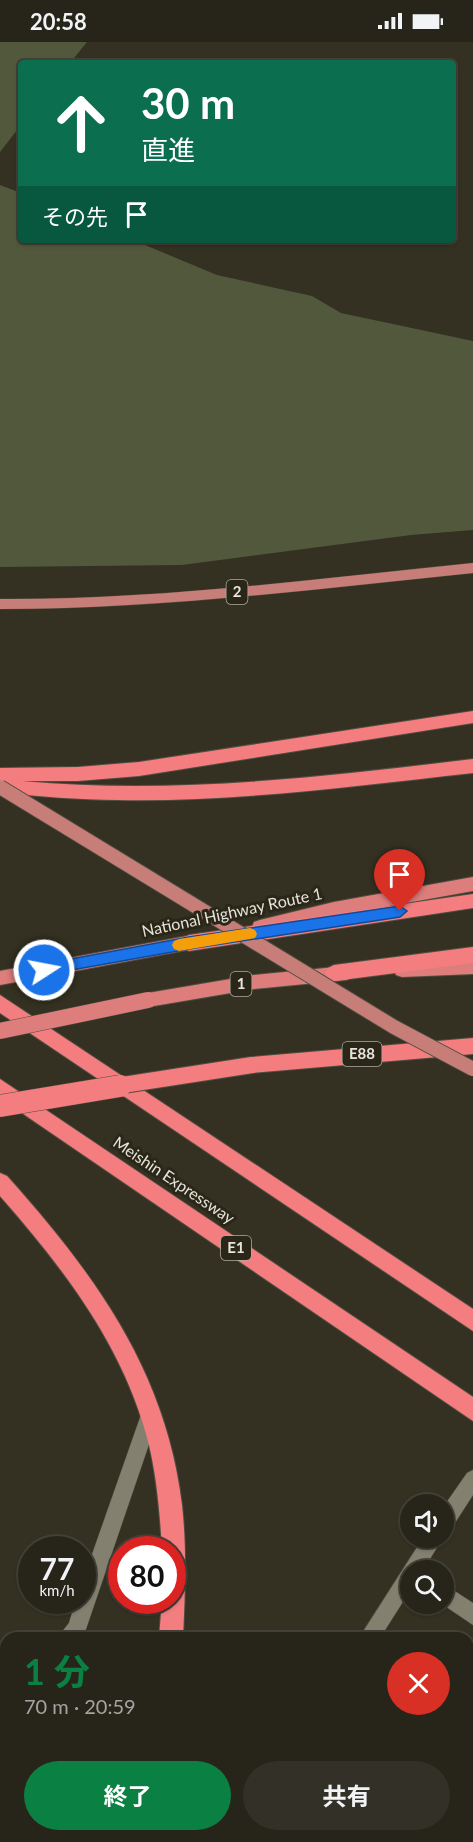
<!DOCTYPE html>
<html lang="ja">
<head>
<meta charset="utf-8">
<style>
  :root { --surface:#27251a; --page:#333127; --text:#f1f3f6; --muted:#a4a5a2; --line:#434239; --accent:#0b8043 }
  body { margin:0; font-family:Lato,"Noto Sans JP",sans-serif; background:var(--page); color:var(--text); height:100vh; display:flex; flex-direction:column; font-size:22px; white-space:nowrap }
  * { box-sizing:border-box; margin:0 }
  p { font-size:20px; color:var(--muted) }
  .icon { flex:none; width:33px; height:33px; fill:none; stroke:currentColor; stroke-width:2; stroke-linecap:round; stroke-linejoin:round }
  .map { position:relative; flex:1; overflow:hidden }
  .details { position:absolute; left:0px; top:1590px; width:474px; height:210px; display:flex; flex-direction:column; background:var(--surface); border-radius:18px 18px 0 0; box-shadow:0 2px 4px #0004,0 0 0 2px var(--line) }
  .details>* { flex:none }
  .hud { position:absolute; left:18px; top:18px; width:438px; height:183px; border-radius:6px; box-shadow:0 2px 4px #0004,0 0 0 2px var(--line); background:#0b6e4f; color:#fff; overflow:hidden }
  .tools { position:absolute; left:400px; top:1452px; display:grid; gap:12px }
  .tools a { display:grid; place-items:center; width:54px; height:54px; border-radius:50%; background:var(--surface); box-shadow:0 2px 4px #0004,0 0 0 2px var(--line); font-size:30px }
  .speed { position:absolute; left:18px; top:1494px; display:flex; gap:12px; font-size:30px; font-weight:700; text-align:center }
  .speed>* { display:grid; place-content:center; width:78px; height:78px; border-radius:50%; background:var(--surface); box-shadow:0 2px 4px #0004,0 0 0 2px var(--line); line-height:1 }
  .speed small { font-size:15px; font-weight:400 }
  .speed .limit { border:9px solid #d22; background:#fff; color:#111 }
  .pin { position:absolute; display:grid; place-items:center; width:51px; height:51px; color:#fff; margin:-62px -26px; border-radius:50% 50% 50% 0; rotate:-45deg; box-shadow:0 0 6px #0007 }
  .pin .icon { rotate:45deg }
  .me { position:absolute; width:66px; margin:-33px; rotate:79deg; stroke-linejoin:round; filter:drop-shadow(0 0 4px #0008) }
  .turn { display:flex; align-items:center; gap:21px; height:126px; padding:0 24px; font-size:27px }
  .turn .icon { width:78px; height:78px; stroke-width:2.5 }
  .turn b { display:block; font-size:42px; line-height:51px }
  .then { display:flex; align-items:center; height:57px; padding:0 24px; background:#0003; gap:12px; font-size:22px }
  .round { display:grid; place-items:center; flex:none; width:63px; height:63px; border-radius:32px; background:var(--page) }
  .overview { display:flex; align-items:center; justify-content:space-between; height:102px; padding:0 24px }
  h1 { font-size:36px; font-weight:700; line-height:45px; color:var(--accent) }
  .button { display:flex; gap:12px; margin-top:auto; padding:12px 24px }
  .button a { flex:1; height:69px; border-radius:36px; background:var(--accent); color:#fff; font-size:24px; font-weight:700; line-height:69px; text-align:center }
  .button a+a { background:var(--page); color:var(--text) }
  .status { display:flex; justify-content:space-between; align-items:center; height:42px; padding:0 30px; background:var(--surface); direction:ltr }
  .status svg { height:16px; fill:currentColor }
  .map>svg:first-child { display:block }
  .green { fill:#52583c }
  .lines { fill:none; stroke-linecap:round; stroke-linejoin:round }
  .service-casing { stroke:#514e41; stroke-width:1 }
  .minor-casing { stroke:#514e41; stroke-width:1 }
  .primary-casing { stroke:#514e41; stroke-width:1 }
  .trunk-casing { stroke:#514e41; stroke-width:2 }
  .motorway-casing { stroke:#514e41; stroke-width:2 }
  .service { fill:#83806f; fill-rule:evenodd }
  .minor { fill:#83806f; fill-rule:evenodd }
  .primary { fill:#c77e79; fill-rule:evenodd }
  .trunk { fill:#de7e7c; fill-rule:evenodd }
  .motorway { fill:#f47d7f; fill-rule:evenodd }
  .primary-bridge-casing { stroke:#514e41; stroke-width:16; stroke-linecap:butt }
  .trunk-bridge-casing { stroke:#514e41; stroke-width:17; stroke-linecap:butt }
  .motorway-bridge-far1-casing { stroke:#514e41; stroke-width:18; stroke-linecap:butt }
  .motorway-bridge-casing { stroke:#514e41; stroke-width:23; stroke-linecap:butt }
  .primary-bridge { stroke:#c77e79; stroke-width:14 }
  .trunk-bridge { stroke:#de7e7c; stroke-width:16 }
  .motorway-bridge-far1 { stroke:#f47d7f; stroke-width:16 }
  .motorway-bridge { stroke:#f47d7f; stroke-width:22 }
  .route { fill:#1a73e8; stroke:#114b97; stroke-width:1.5 }
  .slow { fill:#f59e0b }
  .labels { text-anchor:middle; stroke-width:6; stroke-linejoin:round; paint-order:stroke }
  .shield { fill:#2a2719; stroke:#aeaba1; stroke-width:1.5 }
  .shield-label { font-size:15px; font-weight:bold; fill:#e6e4db }
  .street-label { font-size:16px; fill:#e6e4db; stroke:#2a2719 }
</style>
</head>
<body>
<div class="status"><b>20:58</b><svg viewBox="0 0 49 12"><path d="M0 12V9h3v3zM5 12V6h3v6zM10 12V3h3v9zM15 12V0h3v12zM26 1h20v11H26zM47 4h2v5h-2z"/></svg></div>
<div class="map">
<svg width="473" height="1800" viewBox="0 0 473 1800">
  <rect width="100%" height="100%" fill="#343122"/>
  <!-- green -->
  <g class="green">
    <path d="M 0,0 L 87,0 L 70,21 L 21,21 L 21,83 L 0,110 Z"/>
    <path d="M 0,143 L 21,151 L 21,198 L 133,198 L 217,233 L 312,254 L 341,271 L 473,299 L 473,488 L 411,493 L 182,523 L 0,525 Z"/>
  </g>
  <g class="lines">
    <!-- service casing -->
    <g class="service-casing">
      <g id="service">
        <path d="M 151,1361 L 157,1364 L 160,1370 L 86,1587 L 81,1596 L 57,1596 L 69,1581 L 76,1558 L 82,1558 L 82,1541 L 142,1370 L 145,1364 Z"/>
        <path d="M 6,1654 L 6,1676 L 0,1679 L 0,1657 Z"/>
      </g>
    </g>
    <!-- minor casing -->
    <g class="minor-casing">
      <g id="minor">
        <path d="M 473,1428 L 473,1453 L 451,1487 L 444,1489 L 444,1464 L 467,1431 Z"/>
        <path d="M 423,1496 L 443,1496 L 423,1528 L 411,1528 L 411,1547 L 380,1596 L 359,1596 Z"/>
        <path d="M 444,1542 L 473,1561 L 473,1583 L 442,1562 Z"/>
        <path d="M 225,1794 L 247,1794 L 245,1800 L 223,1800 Z"/>
        <path d="M 361,1794 L 386,1794 L 388,1800 L 363,1800 Z"/>
      </g>
    </g>
    <!-- primary casing -->
    <g class="primary-casing">
      <path id="primary" d="M 473,521 L 473,531 C 315,547 159,567 0,567 L 0,557 C 159,558 315,537 473,521 Z"/>
    </g>
    <!-- trunk casing -->
    <g class="trunk-casing">
      <g id="trunk">
        <path d="M 473,835 L 473,849 L 334,874 L 260,892 L 254,890 L 252,885 L 254,880 L 260,878 L 334,860 Z"/>
        <path d="M 203,891 L 209,893 L 211,898 L 209,903 L 203,905 L 0,943 L 0,929 Z"/>
        <path d="M 473,918 L 473,932 L 402,935 L 396,933 L 394,928 L 396,923 L 402,921 Z"/>
        <path d="M 346,924 L 352,926 L 354,931 L 352,936 L 346,938 L 254,947 L 148,965 L 142,963 L 140,958 L 142,953 L 148,951 L 254,933 Z"/>
      </g>
    </g>
    <!-- motorway casing -->
    <g class="motorway-casing">
      <g id="motorway">
        <path d="M 473,669 L 473,681 L 139,734 L 78,739 L 22,739 C 173,753 323,735 473,717 L 473,731 C 355,744 237,760 118,758 C 79,758 39,754 0,751 L 0,726 L 78,725 L 139,720 Z"/>
        <path d="M 473,852 L 473,866 L 189,909 L 183,906 L 180,901 L 183,896 L 189,893 Z"/>
        <path d="M 473,905 L 473,921 L 334,939 L 328,936 L 325,931 L 328,926 L 334,923 Z"/>
        <path d="M 0,953 L 473,1267 L 473,1289 L 0,971 Z"/>
        <path d="M 473,996 L 473,1012 L 252,1031 L 245,1029 L 243,1023 L 245,1017 L 252,1015 Z"/>
        <path d="M 0,1037 L 473,1355 L 473,1379 L 0,1056 Z"/>
        <path d="M 0,1131 L 7,1134 C 94,1231 166,1329 182,1463 C 187,1508 185,1552 183,1596 L 159,1596 L 162,1558 L 172,1558 L 172,1508 L 162,1508 C 160,1472 157,1437 149,1403 C 125,1306 65,1228 0,1154 Z"/>
        <path d="M 98,1794 L 123,1794 L 121,1800 L 96,1800 Z"/>
      </g>
    </g>
    <!-- service -->
    <use href="#service" class="service"/>
    <!-- minor -->
    <use href="#minor" class="minor"/>
    <!-- primary -->
    <use href="#primary" class="primary"/>
    <!-- trunk -->
    <use href="#trunk" class="trunk"/>
    <!-- motorway -->
    <use href="#motorway" class="motorway"/>
    <!-- primary-bridge casing -->
    <g class="primary-bridge-casing">
      <path id="primary-bridge" d="M 0,745 L 394,985 L 473,1027"/>
    </g>
    <!-- trunk-bridge casing -->
    <g class="trunk-bridge-casing">
      <path id="trunk-bridge" d="M 0,989 L 148,958"/>
    </g>
    <!-- motorway-bridge-far1 casing -->
    <g class="motorway-bridge-far1-casing">
      <path id="motorway-bridge-far1" d="M 110,1045 L 252,1023"/>
    </g>
    <!-- motorway-bridge casing -->
    <g class="motorway-bridge-casing">
      <path id="motorway-bridge" d="M 0,1064 L 120,1044"/>
    </g>
    <!-- primary-bridge -->
    <use href="#primary-bridge" class="primary-bridge"/>
    <!-- trunk-bridge -->
    <use href="#trunk-bridge" class="trunk-bridge"/>
    <!-- motorway-bridge-far1 -->
    <use href="#motorway-bridge-far1" class="motorway-bridge-far1"/>
    <!-- motorway-bridge -->
    <use href="#motorway-bridge" class="motorway-bridge"/>
  </g>
  <!-- route -->
  <path class="route" d="M 400,864 L 407,869 L 400,875 L 189,907 L 44,933 L 39,932 L 37,928 L 39,923 L 44,922 L 189,895 Z"/>
  <!-- slow -->
  <path class="slow" d="M 250,886 L 255,888 L 257,892 L 255,896 L 250,897 L 179,909 L 174,907 L 172,903 L 174,899 L 179,897 Z"/>
  <g class="labels">
    <!-- shield labels -->
    <g class="shield">
      <rect x="226.5" y="538" width="21" height="24" rx="4.5"/>
      <rect x="230.5" y="930" width="21" height="24" rx="4.5"/>
      <rect x="342.5" y="1000" width="39" height="24" rx="4.5"/>
      <rect x="221" y="1194" width="30" height="24" rx="4.5"/>
    </g>
    <g class="shield-label">
      <text x="237" y="555">2</text>
      <text x="241" y="947">1</text>
      <text x="362" y="1017">E88</text>
      <text x="236" y="1211">E1</text>
    </g>
    <!-- street labels -->
    <g class="street-label">
      <text transform="translate(232 870) rotate(-12)" y="6">National Highway Route 1</text>
      <text transform="translate(174 1138) rotate(34)" y="6">Meishin Expressway</text>
    </g>
  </g>
</svg>
<div class="tools">
<a><svg class="icon" aria-label="sound" viewBox="0 0 24 24"><path d="M4 9h4l5-4v14l-5-4H4zM17 9q2 3 0 6"/></svg></a>
<a><svg class="icon" aria-label="search" viewBox="0 0 24 24"><circle cx="10" cy="10" r="6"/><path d="M15 15l6 6"/></svg></a>
</div>
<div class="speed"><div>77<small>km/h</small></div><div class="limit">80</div></div>
<div class="pin" style="left:400px;top:869px;background:#d93025"><svg class="icon" aria-label="arrive" viewBox="0 0 24 24"><path d="M6 21V4h12l-3 4 3 4H6"/></svg></div>
<svg class="me" style="left:44px;top:928px" viewBox="-20 -20 40 40"><circle r="17" fill="#1a73e8" stroke="#fff" stroke-width="3"/><path d="M0-11L8 9 0 5-8 9z" fill="#fff"/></svg>
<div class="hud">
<div class="turn"><svg class="icon" aria-label="ahead" viewBox="0 0 24 24"><path d="M12 20V5M6 11l6-6 6 6"/></svg><div><b>30 m</b>直進</div></div>
<div class="then">その先<svg class="icon" aria-label="arrive" viewBox="0 0 24 24"><path d="M6 21V4h12l-3 4 3 4H6"/></svg></div>
</div>
<section class="details">
<div class="overview"><div><h1>1 分</h1><p>70 m · 20:59</p></div><a class="round" style="background:#d93025;color:#fff"><svg class="icon" aria-label="close" viewBox="0 0 24 24"><path d="M6 6l12 12M18 6L6 18"/></svg></a></div>
<div class="button"><a>終了</a><a>共有</a></div>
</section>
</div>
</body>
</html>
